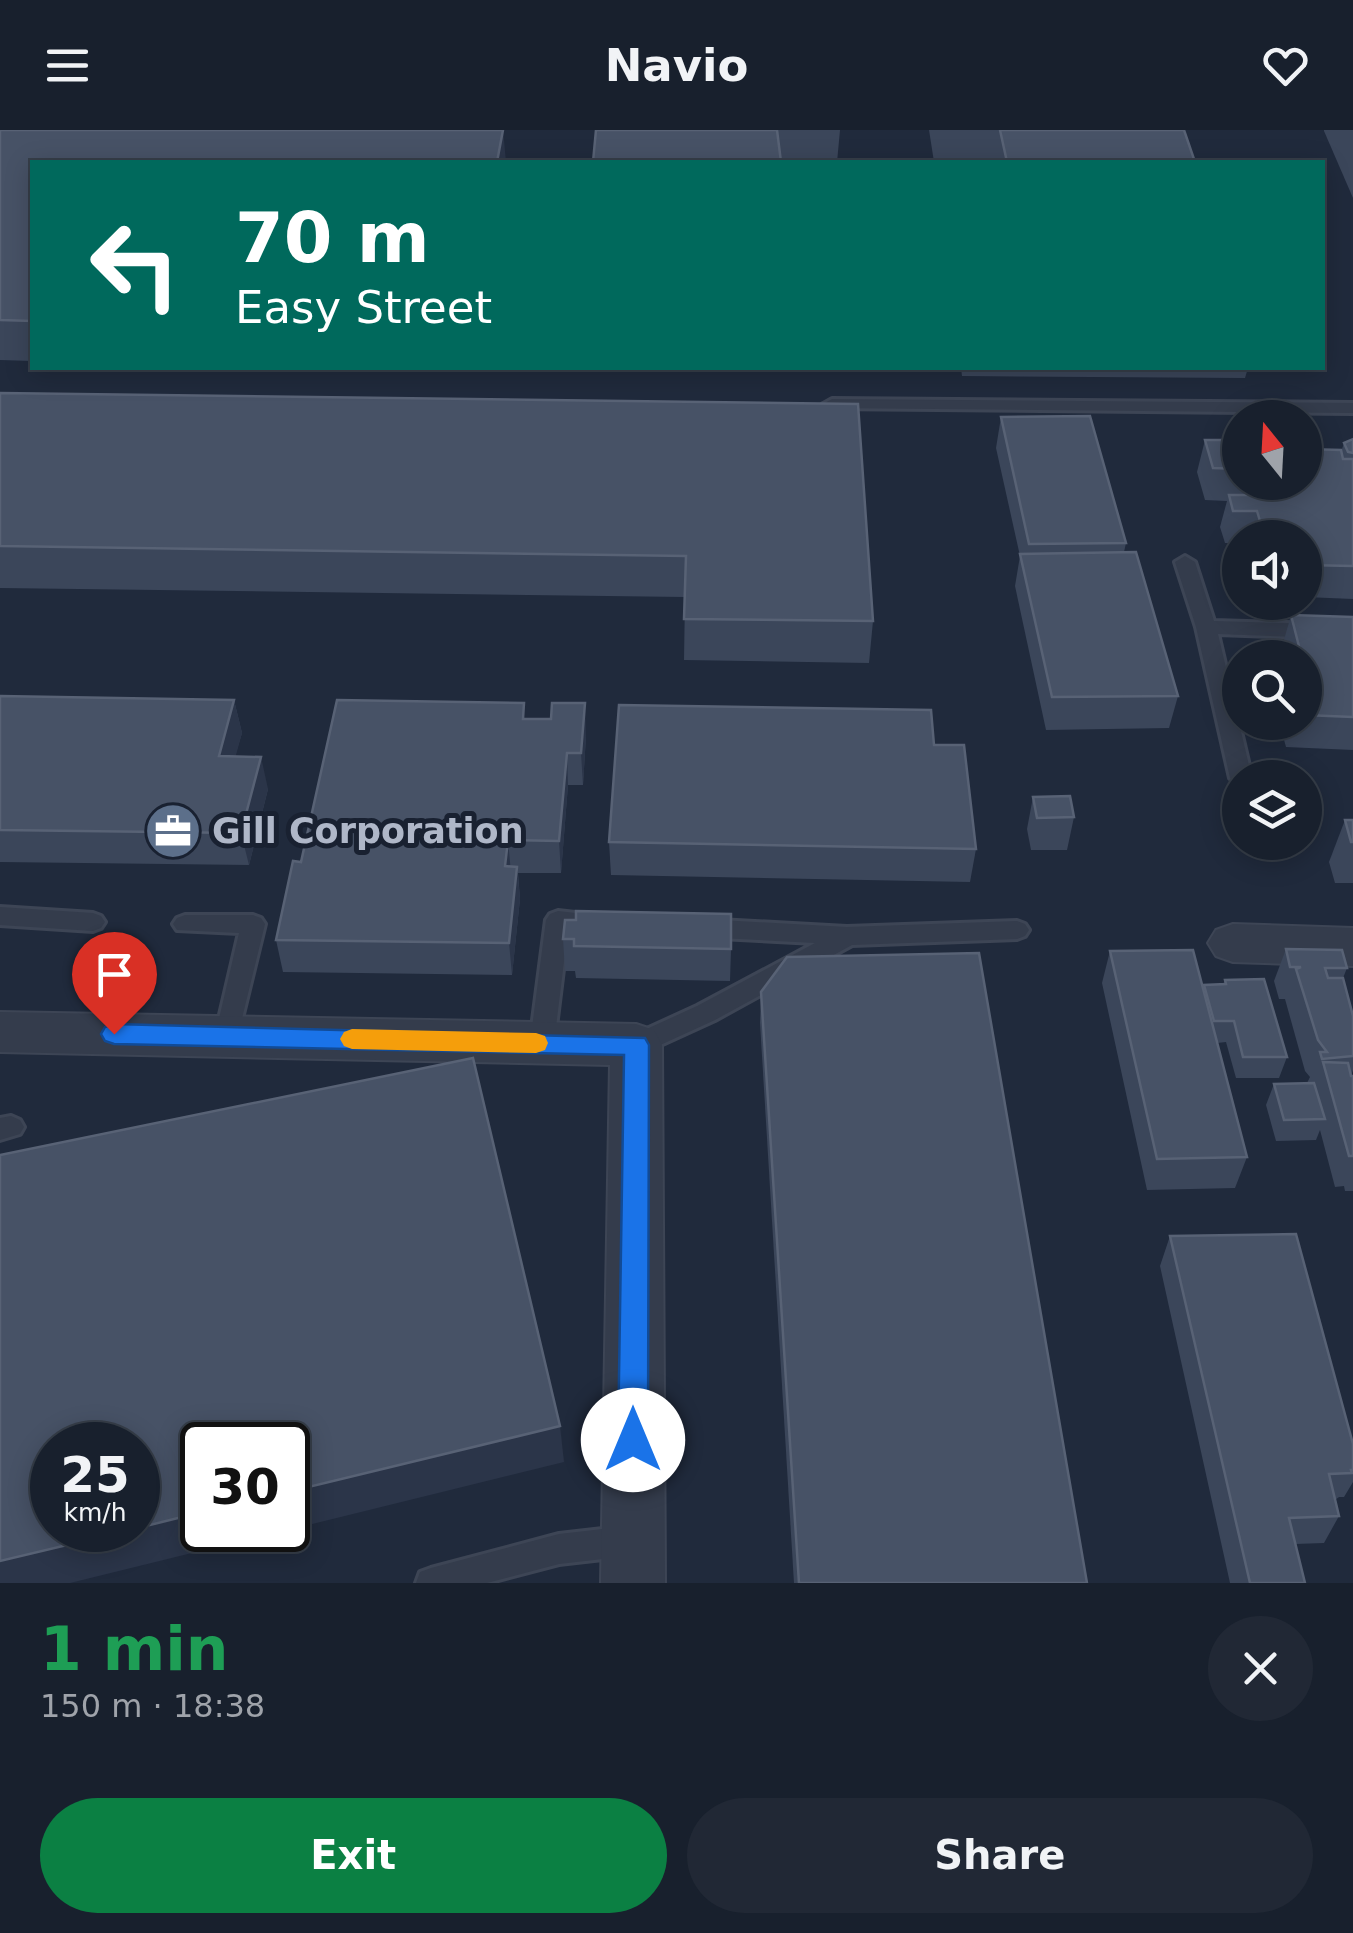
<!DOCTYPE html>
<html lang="en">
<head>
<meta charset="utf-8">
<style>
  :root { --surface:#18202d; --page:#212835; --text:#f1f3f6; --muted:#9fa3aa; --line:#363e49; --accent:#0b8043 }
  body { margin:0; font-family:"DejaVu Sans",sans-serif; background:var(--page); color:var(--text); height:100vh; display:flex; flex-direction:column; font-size:38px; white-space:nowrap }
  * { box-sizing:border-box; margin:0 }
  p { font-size:32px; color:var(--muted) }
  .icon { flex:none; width:55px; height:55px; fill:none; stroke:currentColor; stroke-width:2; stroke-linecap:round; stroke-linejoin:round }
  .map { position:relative; height:1453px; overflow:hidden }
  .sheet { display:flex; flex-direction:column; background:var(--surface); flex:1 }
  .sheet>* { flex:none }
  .top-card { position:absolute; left:30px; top:30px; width:1295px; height:210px; border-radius:0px; box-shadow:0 5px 25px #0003,0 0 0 2px var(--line); background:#00695c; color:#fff; overflow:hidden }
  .needle { width:65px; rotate:342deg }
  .tools { position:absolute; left:1222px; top:270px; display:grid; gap:20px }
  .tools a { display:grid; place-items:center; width:100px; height:100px; border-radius:50%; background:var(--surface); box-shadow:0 5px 25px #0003,0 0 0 2px var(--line); font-size:50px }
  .speed { position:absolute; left:30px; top:1292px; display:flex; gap:20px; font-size:50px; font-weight:700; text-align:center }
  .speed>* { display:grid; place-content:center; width:130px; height:130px; border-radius:50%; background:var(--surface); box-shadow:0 5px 25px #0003,0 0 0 2px var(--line); line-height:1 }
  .speed small { font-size:25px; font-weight:400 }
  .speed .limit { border:5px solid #111; border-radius:15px; background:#fff; color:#111 }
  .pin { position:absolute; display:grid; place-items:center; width:85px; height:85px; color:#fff; margin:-102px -42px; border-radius:50% 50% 50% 0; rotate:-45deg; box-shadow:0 0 10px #0007 }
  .pin .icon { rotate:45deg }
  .me { position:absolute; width:110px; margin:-55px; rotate:0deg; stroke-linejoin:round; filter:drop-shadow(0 0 8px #0008) }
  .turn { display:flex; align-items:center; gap:35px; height:210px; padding:0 40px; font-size:45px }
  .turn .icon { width:130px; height:130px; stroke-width:2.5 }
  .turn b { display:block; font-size:70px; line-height:85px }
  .round { display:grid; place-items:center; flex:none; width:105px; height:105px; border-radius:52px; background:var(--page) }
  .summary { display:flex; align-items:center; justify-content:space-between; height:170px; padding:0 40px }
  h1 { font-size:60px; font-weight:700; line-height:75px; color:#1e9e55 }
  .primary-button { display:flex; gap:20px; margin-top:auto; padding:20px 40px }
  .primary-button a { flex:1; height:115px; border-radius:60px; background:var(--accent); color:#fff; font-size:40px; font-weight:700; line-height:115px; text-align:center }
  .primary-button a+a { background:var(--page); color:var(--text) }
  header { display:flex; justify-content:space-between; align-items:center; height:130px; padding:0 40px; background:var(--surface); font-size:45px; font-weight:700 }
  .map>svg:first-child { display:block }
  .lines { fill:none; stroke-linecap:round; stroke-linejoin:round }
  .lane-casing { stroke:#3d4555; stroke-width:6 }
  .street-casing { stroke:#3d4555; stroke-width:4 }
  .lane { fill:#343c4c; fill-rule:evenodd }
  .street { fill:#343c4c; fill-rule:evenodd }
  .wall { fill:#3b465a }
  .shaded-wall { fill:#2b3549 }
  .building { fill:#475266; stroke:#586275; stroke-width:2.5 }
  .route { fill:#1a73e8; stroke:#114b97; stroke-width:2.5 }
  .slow { fill:#f59e0b }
  .labels { text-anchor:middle; stroke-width:10; stroke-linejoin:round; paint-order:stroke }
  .poi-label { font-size:35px; font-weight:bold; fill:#afb7c8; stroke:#192131; text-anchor:start }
</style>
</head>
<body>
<header><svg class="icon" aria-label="menu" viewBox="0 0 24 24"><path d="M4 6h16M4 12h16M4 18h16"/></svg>Navio<svg class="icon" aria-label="heart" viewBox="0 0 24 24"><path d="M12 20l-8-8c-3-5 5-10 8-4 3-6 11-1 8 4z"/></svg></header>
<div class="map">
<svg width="1353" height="1453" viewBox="0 0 1353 1453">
  <rect width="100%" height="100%" fill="#202a3c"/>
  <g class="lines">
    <!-- lane casing -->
    <g class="lane-casing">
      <g id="lane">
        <path d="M 832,269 L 1353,273 L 1353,283 L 826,278 L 823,274 Z"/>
        <path d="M 1185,426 L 1195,432 L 1214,491 L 1353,495 L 1353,509 L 1218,504 L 1252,648 L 1240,648 L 1240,655 L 1230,648 L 1196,497 L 1175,432 Z"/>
        <path d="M 0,777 L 93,783 L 101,786 L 105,792 L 101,798 L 93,801 L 0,795 Z"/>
        <path d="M 558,781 L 602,786 L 606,792 L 602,798 L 568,799 L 554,913 L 551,920 L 542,923 L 533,920 L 530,913 L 546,790 L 550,784 Z"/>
        <path d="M 185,785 L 253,785 L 261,788 L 265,794 L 236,913 L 227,916 L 218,913 L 215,906 L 239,803 L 177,800 L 173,794 L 177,788 Z"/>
        <path d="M 701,789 L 847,797 L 1017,791 L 1025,794 L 1029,800 L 1025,806 L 1017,809 L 852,815 L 715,890 L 645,922 L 636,925 L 627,922 L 624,915 L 627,908 L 697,876 L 815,813 L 701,807 L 693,804 L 689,798 L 693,792 Z"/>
        <path d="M 11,986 L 20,990 L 24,997 L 20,1004 L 0,1010 L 0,988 Z"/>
        <path d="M 629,1396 L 640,1401 L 644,1411 L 640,1421 L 629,1426 L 559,1434 L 487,1453 L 416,1453 L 420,1442 L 431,1438 L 559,1404 Z"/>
      </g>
    </g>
    <!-- street casing -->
    <g class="street-casing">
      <g id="street">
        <path d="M 1233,794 L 1353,798 L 1353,836 L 1233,832 L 1216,826 L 1208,813 L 1216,800 Z"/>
        <path d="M 0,882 L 636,894 L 654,900 L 662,915 L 665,1453 L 601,1453 L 610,935 L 0,922 Z"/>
      </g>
    </g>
    <!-- lane -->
    <use href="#lane" class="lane"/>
    <!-- street -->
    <use href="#street" class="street"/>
  </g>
  <!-- wall -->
  <g class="wall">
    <path d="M 0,0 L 32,32 L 32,231 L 0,230 Z"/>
    <path d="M 596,0 L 840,0 L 837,32 L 593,32 Z"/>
    <path d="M 929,0 L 1184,0 L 1195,32 L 934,32 Z"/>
    <path d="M 1324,0 L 1353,0 L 1353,68 L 1324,1 Z"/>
    <path d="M 574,238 L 856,238 L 856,241 Z"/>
    <path d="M 961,238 L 1248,238 L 1245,248 L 962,246 Z"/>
    <path d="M 0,263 L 858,274 L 873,491 L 869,533 L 684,530 L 685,467 L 0,458 Z"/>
    <path d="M 1001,287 L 1126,413 L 1124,422 L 1178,566 L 1169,598 L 1046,600 L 1015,456 L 1020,426 L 996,318 Z"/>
    <path d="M 1353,309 L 1353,469 L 1305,467 L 1305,408 L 1240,408 L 1240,413 L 1225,413 L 1220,397 L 1227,371 L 1205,370 L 1197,342 L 1205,310 L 1240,310 L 1240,352 L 1305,352 L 1341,322 L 1344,313 Z"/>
    <path d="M 1291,485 L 1353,487 L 1353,620 L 1286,617 L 1283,606 L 1288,592 L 1305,592 L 1305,528 L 1284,528 L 1282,517 Z"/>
    <path d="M 0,566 L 234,570 L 242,603 L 235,626 L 268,659 L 249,735 L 0,732 Z"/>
    <path d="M 526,589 L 586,606 L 583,655 L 568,655 L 561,743 L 518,743 L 520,769 L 512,845 L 283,842 L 276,810 L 301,732 Z"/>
    <path d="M 934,615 L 976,719 L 970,752 L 611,745 L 609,712 Z"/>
    <path d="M 1033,667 L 1074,687 L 1067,720 L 1031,720 L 1027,699 Z"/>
    <path d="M 1345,690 L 1353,690 L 1353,753 L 1335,753 L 1329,732 Z"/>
    <path d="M 563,809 L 731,819 L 730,851 L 576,848 L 575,841 L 565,841 Z"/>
    <path d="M 1286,819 L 1347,838 L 1343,848 L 1352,883 L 1353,882 L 1353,940 L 1351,946 L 1353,946 L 1353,1061 L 1345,1061 L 1344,1056 L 1335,1057 L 1320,1000 L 1316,1010 L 1276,1011 L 1266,975 L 1274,954 L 1307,953 L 1310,947 L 1305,941 L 1285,869 L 1279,869 L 1274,851 Z"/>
    <path d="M 1110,821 L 1203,858 L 1204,855 L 1223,854 L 1225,850 L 1287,927 L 1279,948 L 1236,948 L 1226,912 L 1217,913 L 1247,1027 L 1235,1058 L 1147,1060 L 1102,853 Z"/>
    <path d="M 761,862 L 1087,1453 L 794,1453 L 760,893 Z"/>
    <path d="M 1170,1106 L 1353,1314 L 1353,1352 L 1344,1367 L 1339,1367 L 1335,1370 L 1339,1386 L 1324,1413 L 1295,1414 L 1305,1453 L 1230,1453 L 1160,1136 Z"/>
  </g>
  <!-- shaded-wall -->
  <g class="shaded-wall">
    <path d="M 503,0 L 506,32 L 497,32 Z"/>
    <path d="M 234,570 L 242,603 L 227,658 L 219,626 Z"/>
    <path d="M 585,573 L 586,606 L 583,655 L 581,623 Z"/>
    <path d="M 567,623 L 568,655 L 561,743 L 559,711 Z"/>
    <path d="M 261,627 L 268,659 L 249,735 L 241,703 Z"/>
    <path d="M 508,710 L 511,743 L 505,736 Z"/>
    <path d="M 517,737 L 520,769 L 512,845 L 509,813 Z"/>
    <path d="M 560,1296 L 564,1332 L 288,1400 L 288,1362 Z"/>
    <path d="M 202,1382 L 202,1400 L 286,1400 L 70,1453 L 0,1453 L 0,1431 L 130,1400 L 138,1400 L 138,1398 Z"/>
  </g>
  <!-- building -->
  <g class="building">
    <path d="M 0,0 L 503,0 L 497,32 L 32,32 L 32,191 L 0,190 Z"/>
    <path d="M 596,0 L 777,0 L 781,32 L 593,32 Z"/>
    <path d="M 1000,0 L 1184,0 L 1195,32 L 1007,32 Z"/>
    <path d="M 0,263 L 858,274 L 873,491 L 684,489 L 686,426 L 0,416 Z"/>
    <path d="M 1090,286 L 1126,413 L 1029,414 L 1001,287 Z"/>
    <path d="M 1353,309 L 1353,323 L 1348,322 L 1344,313 Z"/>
    <path d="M 1205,310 L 1240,310 L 1240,339 L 1213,338 Z"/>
    <path d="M 1305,319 L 1341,320 L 1343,329 L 1353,329 L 1353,436 L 1305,435 L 1305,408 L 1265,408 L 1257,381 L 1233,381 L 1229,365 L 1250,365 L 1246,352 L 1305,352 Z"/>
    <path d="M 1136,422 L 1178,566 L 1052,567 L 1020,424 Z"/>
    <path d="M 1291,485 L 1353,487 L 1353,587 L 1305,585 L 1305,574 L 1314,575 L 1305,539 L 1305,528 L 1302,528 Z"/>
    <path d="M 0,566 L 234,570 L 219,626 L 261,627 L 241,703 L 0,700 Z"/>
    <path d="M 337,570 L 524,573 L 523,589 L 551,589 L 552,573 L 585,573 L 581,623 L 567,623 L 559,711 L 508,710 L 505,736 L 517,737 L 509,813 L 276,810 L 293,731 L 301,732 Z"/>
    <path d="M 619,575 L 931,580 L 934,615 L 964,615 L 976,719 L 609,712 Z"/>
    <path d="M 1070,666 L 1074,687 L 1037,688 L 1033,667 Z"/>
    <path d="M 1345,690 L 1353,690 L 1353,712 L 1351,712 Z"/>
    <path d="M 576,781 L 731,784 L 731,819 L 574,816 L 574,809 L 563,809 L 565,790 L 576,790 Z"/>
    <path d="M 1286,819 L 1342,820 L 1347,838 L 1325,838 L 1328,848 L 1343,848 L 1353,886 L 1353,926 L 1322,929 L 1320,922 L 1327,922 L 1318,910 L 1296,839 L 1301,837 L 1290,837 Z"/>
    <path d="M 1193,820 L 1247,1027 L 1157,1029 L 1110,821 Z"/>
    <path d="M 979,823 L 1087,1453 L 799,1453 L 761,862 L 787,827 Z"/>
    <path d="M 1264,849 L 1287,927 L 1243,927 L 1234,891 L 1214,891 L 1204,855 L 1226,854 L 1225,850 Z"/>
    <path d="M 473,928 L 560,1296 L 288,1362 L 288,1315 L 202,1315 L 202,1382 L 138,1398 L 138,1315 L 52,1315 L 52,1400 L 130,1400 L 0,1431 L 0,1025 Z"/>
    <path d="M 1323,932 L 1348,933 L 1351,946 L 1353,946 L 1353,1026 L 1349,1026 Z"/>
    <path d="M 1314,953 L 1325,989 L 1284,990 L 1274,954 Z"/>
    <path d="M 1296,1104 L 1353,1314 L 1353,1340 L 1351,1340 L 1352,1343 L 1329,1344 L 1339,1386 L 1289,1388 L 1305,1453 L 1250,1453 L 1170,1106 Z"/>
  </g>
  <!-- route -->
  <path class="route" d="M 114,894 L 645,908 L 649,915 L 648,1310 L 643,1320 L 633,1324 L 623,1320 L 618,1310 L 624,925 L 114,914 L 105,911 L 101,904 L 105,897 Z"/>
  <!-- slow -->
  <path class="slow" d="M 352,899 L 536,903 L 545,906 L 548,913 L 545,920 L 536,923 L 352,919 L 344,916 L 340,909 L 344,902 Z"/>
  <!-- icons -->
  <defs>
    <g id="office-disc" transform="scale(2.875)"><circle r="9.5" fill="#5c6f8a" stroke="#192131"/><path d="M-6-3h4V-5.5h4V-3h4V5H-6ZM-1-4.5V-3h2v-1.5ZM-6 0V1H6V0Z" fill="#fff"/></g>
  </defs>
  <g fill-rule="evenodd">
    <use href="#office-disc" x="173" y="701"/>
  </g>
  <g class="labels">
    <!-- poi labels -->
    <g class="poi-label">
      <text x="212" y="713">Gill Corporation</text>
    </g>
  </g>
</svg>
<div class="tools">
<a><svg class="needle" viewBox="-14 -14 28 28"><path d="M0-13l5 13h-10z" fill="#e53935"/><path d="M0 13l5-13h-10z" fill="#9fa3aa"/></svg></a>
<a><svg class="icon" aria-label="sound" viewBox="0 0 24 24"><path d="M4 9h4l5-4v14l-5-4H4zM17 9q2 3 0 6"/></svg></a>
<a><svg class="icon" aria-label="search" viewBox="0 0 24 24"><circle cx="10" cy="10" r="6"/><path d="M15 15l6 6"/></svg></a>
<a><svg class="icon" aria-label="layers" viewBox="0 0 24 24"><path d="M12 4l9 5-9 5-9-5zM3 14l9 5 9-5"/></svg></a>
</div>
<div class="speed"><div>25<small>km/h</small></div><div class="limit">30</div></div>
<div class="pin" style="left:114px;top:904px;background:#d93025"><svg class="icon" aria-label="arrive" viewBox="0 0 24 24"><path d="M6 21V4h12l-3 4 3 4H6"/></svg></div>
<svg class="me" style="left:633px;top:1310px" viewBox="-20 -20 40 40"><circle r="19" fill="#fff"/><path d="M0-13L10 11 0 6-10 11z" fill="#1a73e8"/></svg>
<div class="top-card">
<div class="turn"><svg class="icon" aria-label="left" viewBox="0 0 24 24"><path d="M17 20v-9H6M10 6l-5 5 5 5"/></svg><div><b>70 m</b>Easy Street</div></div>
</div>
</div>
<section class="sheet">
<div class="summary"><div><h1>1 min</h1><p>150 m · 18:38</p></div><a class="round"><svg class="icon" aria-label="close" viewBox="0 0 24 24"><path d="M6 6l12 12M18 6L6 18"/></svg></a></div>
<div class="primary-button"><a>Exit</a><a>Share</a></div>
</section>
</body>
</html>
